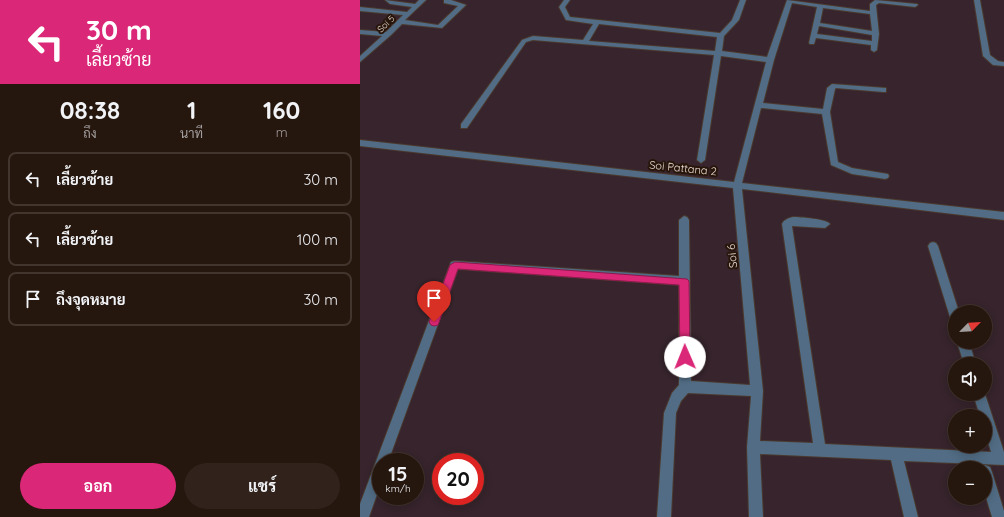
<!DOCTYPE html>
<html lang="th">
<head>
<meta charset="utf-8">
<style>
  :root { --surface:#25160e; --page:#31231c; --text:#f1f3f6; --muted:#a39f9e; --line:#42352e; --accent:#db2777 }
  body { margin:0; font-family:Quicksand,Sarabun,sans-serif; background:var(--page); color:var(--text); height:100vh; display:flex; flex-direction:column; font-size:15px; white-space:nowrap }
  * { box-sizing:border-box; margin:0 }
  p { font-size:13px; color:var(--muted) }
  .icon { flex:none; width:22px; height:22px; fill:none; stroke:currentColor; stroke-width:2; stroke-linecap:round; stroke-linejoin:round }
  .map { position:relative; flex:1; overflow:hidden }
  .side { display:flex; flex-direction:column; background:var(--surface); width:360px }
  .side>* { flex:none }
  .top-card { background:#db2777; color:#fff; overflow:hidden }
  .needle { width:26px; rotate:66deg }
  .fabs { position:absolute; left:588px; top:305px; display:grid; gap:8px }
  .fabs a { display:grid; place-items:center; width:44px; height:44px; border-radius:50%; background:var(--surface); box-shadow:0 2px 10px #0003,0 0 0 1px var(--line); font-size:20px }
  .speed { position:absolute; left:12px; top:453px; display:flex; gap:8px; font-size:20px; font-weight:700; text-align:center }
  .speed>* { display:grid; place-content:center; width:52px; height:52px; border-radius:50%; background:var(--surface); box-shadow:0 2px 10px #0003,0 0 0 1px var(--line); line-height:1 }
  .speed small { font-size:10px; font-weight:400 }
  .speed .limit { border:6px solid #d22; background:#fff; color:#111 }
  .pin { position:absolute; display:grid; place-items:center; width:34px; height:34px; color:#fff; margin:-41px -17px; border-radius:50% 50% 50% 0; rotate:-45deg; box-shadow:0 0 4px #0007 }
  .pin .icon { rotate:45deg }
  .me { position:absolute; width:44px; margin:-22px; rotate:359deg; stroke-linejoin:round; filter:drop-shadow(0 0 3px #0008) }
  .turn { display:flex; align-items:center; gap:14px; height:84px; padding:0 20px; font-size:18px }
  .turn .icon { width:52px; height:52px; stroke-width:2.5 }
  .turn b { display:block; font-size:28px; line-height:34px }
  .eta { display:flex; justify-content:space-evenly; align-items:center; height:68px; text-align:center }
  .eta b { font-size:24px; font-weight:700; line-height:28px }
  .primary-button { display:flex; gap:8px; margin-top:auto; padding:8px 20px }
  .primary-button a { flex:1; height:46px; border-radius:24px; background:var(--accent); color:#fff; font-size:16px; font-weight:700; line-height:46px; text-align:center }
  .primary-button a+a { background:var(--page); color:var(--text) }
  ul { padding:0; list-style:none }
  li { display:flex; align-items:center; gap:12px; height:54px; margin:0 8px 6px; padding:0 12px; border:2px solid var(--line); border-radius:8px }
  li div { flex:1 }
  li b { display:block; font-size:15px }
  li em { font-style:normal }
  main { display:flex; flex:1; min-height:0 }
  .map>svg:first-child { display:block }
  .industrial { fill:#37242c; fill-rule:evenodd }
  .lines { fill:none; stroke-linecap:round; stroke-linejoin:round }
  .minor-casing { stroke:#4b392e; stroke-width:2 }
  .minor { fill:#516c84; fill-rule:evenodd }
  .route { fill:#db2777; stroke:#8e194d }
  .labels { text-anchor:middle; stroke-width:4; stroke-linejoin:round; paint-order:stroke }
  .far-street-label { font-size:9px; fill:#ecded7; stroke:#27150a }
  .street-label { font-size:11px; fill:#ecded7; stroke:#27150a }
</style>
</head>
<body>
<main>
<section class="side">
<div class="top-card">
<div class="turn"><svg class="icon" aria-label="left" viewBox="0 0 24 24"><path d="M17 20v-9H6M10 6l-5 5 5 5"/></svg><div><b>30 m</b>เลี้ยวซ้าย</div></div>
</div>
<div class="eta">
<div><b>08:38</b><p>ถึง</p></div>
<div><b>1</b><p>นาที</p></div>
<div><b>160</b><p>m</p></div>
</div>
<ul>
<li><svg class="icon" aria-label="left" viewBox="0 0 24 24"><path d="M17 20v-9H6M10 6l-5 5 5 5"/></svg><div><b>เลี้ยวซ้าย</b></div><em>30 m</em></li>
<li><svg class="icon" aria-label="left" viewBox="0 0 24 24"><path d="M17 20v-9H6M10 6l-5 5 5 5"/></svg><div><b>เลี้ยวซ้าย</b></div><em>100 m</em></li>
<li><svg class="icon" aria-label="arrive" viewBox="0 0 24 24"><path d="M6 21V4h12l-3 4 3 4H6"/></svg><div><b>ถึงจุดหมาย</b></div><em>30 m</em></li>
</ul>
<div class="primary-button"><a>ออก</a><a>แชร์</a></div>
</section>
<div class="map">
<svg width="644" height="517" viewBox="0 0 644 517">
  <rect width="100%" height="100%" fill="#311e13"/>
  <!-- industrial -->
  <path class="industrial" d="M 0,0 L 644,0 L 644,517 L 0,517 ZM 595,312 L 625,312 L 625,342 L 595,342 ZM 595,364 L 625,364 L 625,394 L 595,394 ZM 595,416 L 625,416 L 625,446 L 595,446 ZM 21,462 L 55,462 L 55,496 L 21,496 ZM 81,462 L 115,462 L 115,496 L 81,496 ZM 595,468 L 625,468 L 625,498 L 595,498 Z"/>
  <g class="lines">
    <!-- minor casing -->
    <g class="minor-casing">
      <g id="minor">
        <path d="M 25,0 L 55,4 L 59,0 L 66,0 L 45,20 L 78,25 L 98,6 L 84,3 L 84,0 L 91,0 L 106,5 L 82,28 L 42,24 L 31,35 L 0,62 L 0,56 L 22,36 L 0,34 L 0,30 L 26,32 L 43,15 L 0,11 L 0,7 L 47,12 L 52,7 L 30,4 Z"/>
        <path d="M 204,0 L 210,0 L 205,7 L 210,17 L 360,33 L 372,20 L 380,0 L 386,0 L 379,20 L 364,36 L 362,51 L 407,57 L 427,0 L 510,11 L 510,4 L 515,0 L 557,4 L 558,5 L 555,7 L 519,3 L 516,5 L 519,34 L 517,50 L 514,52 L 511,50 L 511,45 L 456,38 L 454,44 L 450,44 L 449,43 L 457,7 L 432,3 L 414,60 L 403,103 L 463,109 L 467,88 L 472,84 L 526,88 L 526,92 L 523,92 L 476,88 L 475,89 L 470,112 L 478,162 L 492,168 L 528,174 L 529,176 L 528,178 L 525,179 L 492,174 L 471,165 L 462,114 L 401,108 L 382,183 L 644,212 L 644,220 L 382,189 L 403,391 L 400,441 L 453,443 L 422,224 C 424,220 428,218 433,217 C 440,217 467,219 470,224 L 465,228 L 432,226 L 465,444 L 631,452 L 625,432 L 625,416 L 620,416 L 613,394 L 625,394 L 644,452 L 644,465 L 544,461 L 558,517 L 544,517 L 531,460 L 400,454 L 403,517 L 389,517 L 387,447 L 391,396 L 328,393 L 321,401 L 316,413 L 311,517 L 297,517 L 304,413 L 312,393 L 319,385 L 319,285 L 98,269 L 28,462 L 21,462 L 21,483 L 9,517 L 0,517 L 0,504 L 91,262 L 95,261 L 319,276 L 319,220 L 324,216 L 327,217 L 329,220 L 331,381 L 390,385 L 373,188 L 0,146 L 0,140 L 374,182 L 406,62 L 361,56 L 345,160 L 341,163 L 337,160 L 354,55 L 173,40 L 166,42 L 107,128 L 101,128 L 101,124 L 162,40 L 173,36 L 223,40 L 233,24 L 206,20 L 199,7 ZM 463,8 L 510,14 L 512,31 L 460,23 ZM 239,24 L 357,37 L 355,51 L 229,41 ZM 459,26 L 512,35 L 512,41 L 457,34 Z"/>
        <path d="M 614,0 L 620,0 L 630,55 L 638,61 L 644,62 L 644,66 L 633,65 L 623,56 Z"/>
        <path d="M 573,242 L 576,243 L 578,246 L 599,312 L 595,312 L 595,322 L 591,320 L 590,317 L 568,246 L 570,243 Z"/>
        <path d="M 597,342 L 609,342 L 616,364 L 604,364 Z"/>
        <path d="M 625,465 L 630,467 L 632,472 L 644,511 L 644,517 L 632,517 L 625,494 L 625,468 L 620,468 Z"/>
      </g>
    </g>
    <!-- minor -->
    <use href="#minor" class="minor"/>
  </g>
  <!-- route -->
  <path class="route" d="M 95,262 L 327,279 L 329,281 L 330,357 L 329,360 L 325,362 L 321,360 L 320,357 L 319,285 L 98,269 L 78,325 L 74,326 L 71,325 L 69,322 L 90,265 Z"/>
  <g class="labels">
    <!-- far-street labels -->
    <g class="far-street-label">
      <text transform="translate(26 24) rotate(-44)" y="3">Soi 5</text>
    </g>
    <!-- street labels -->
    <g class="street-label">
      <text transform="translate(323 168) rotate(6)" y="4">Soi Pattana 2</text>
      <text transform="translate(372 256) rotate(-96)" y="4">Soi 6</text>
    </g>
  </g>
</svg>
<div class="fabs">
<a><svg class="needle" viewBox="-14 -14 28 28"><path d="M0-13l5 13h-10z" fill="#e53935"/><path d="M0 13l5-13h-10z" fill="#a39f9e"/></svg></a>
<a><svg class="icon" aria-label="sound" viewBox="0 0 24 24"><path d="M4 9h4l5-4v14l-5-4H4zM17 9q2 3 0 6"/></svg></a>
<a>+</a>
<a>−</a>
</div>
<div class="speed"><div>15<small>km/h</small></div><div class="limit">20</div></div>
<div class="pin" style="left:74px;top:322px;background:#d93025"><svg class="icon" aria-label="arrive" viewBox="0 0 24 24"><path d="M6 21V4h12l-3 4 3 4H6"/></svg></div>
<svg class="me" style="left:325px;top:357px" viewBox="-20 -20 40 40"><circle r="19" fill="#fff"/><path d="M0-13L10 11 0 6-10 11z" fill="#db2777"/></svg>
</div>
</main>
</body>
</html>
